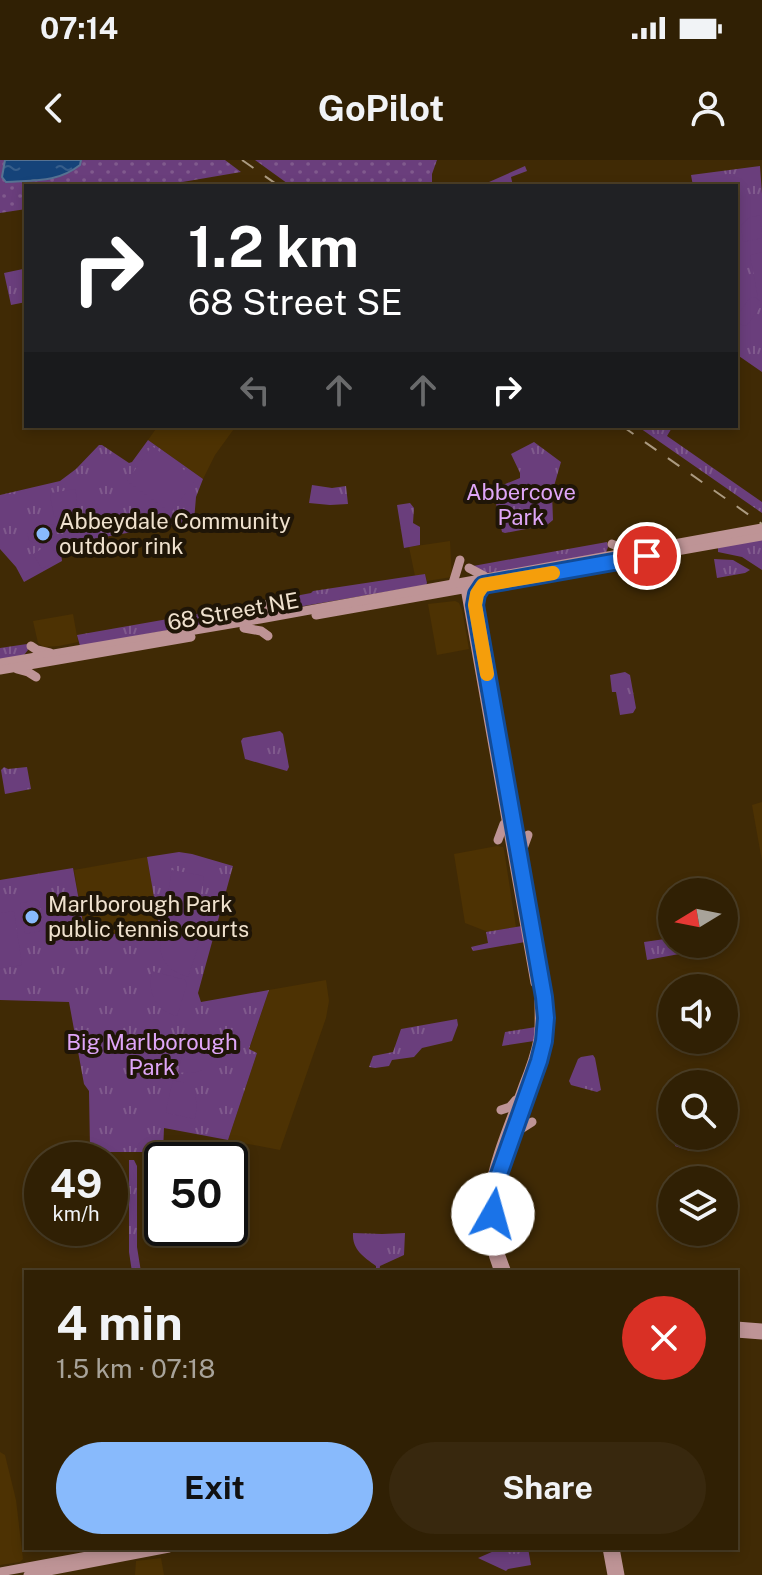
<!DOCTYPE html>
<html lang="en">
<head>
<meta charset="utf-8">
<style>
  :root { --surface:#302004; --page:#38280e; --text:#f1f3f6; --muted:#a8a39a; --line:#4b3e26; --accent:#88bafc }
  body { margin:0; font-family:"Public Sans",sans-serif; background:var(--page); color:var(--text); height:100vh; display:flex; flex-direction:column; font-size:30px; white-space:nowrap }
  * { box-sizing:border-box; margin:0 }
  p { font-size:26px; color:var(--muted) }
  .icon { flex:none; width:44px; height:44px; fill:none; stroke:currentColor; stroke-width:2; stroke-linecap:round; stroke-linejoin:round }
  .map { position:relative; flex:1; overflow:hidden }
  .details { position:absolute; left:24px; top:1110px; width:714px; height:280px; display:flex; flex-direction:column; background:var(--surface); border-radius:0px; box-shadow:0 4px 12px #0003,0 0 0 2px var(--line) }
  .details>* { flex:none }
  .hud { position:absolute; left:24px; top:24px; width:714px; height:244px; border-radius:0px; box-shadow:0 4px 12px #0003,0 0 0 2px var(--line); background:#202124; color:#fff; overflow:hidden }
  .needle { width:52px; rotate:260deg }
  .fabs { position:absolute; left:658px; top:718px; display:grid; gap:16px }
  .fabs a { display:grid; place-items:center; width:80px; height:80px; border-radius:50%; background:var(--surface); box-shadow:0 4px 12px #0003,0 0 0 2px var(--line); font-size:40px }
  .speed { position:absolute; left:24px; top:982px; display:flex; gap:16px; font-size:40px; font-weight:700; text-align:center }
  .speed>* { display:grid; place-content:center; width:104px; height:104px; border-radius:50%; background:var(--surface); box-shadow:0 4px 12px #0003,0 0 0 2px var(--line); line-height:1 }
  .speed small { font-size:20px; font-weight:400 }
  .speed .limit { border:4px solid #111; border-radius:12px; background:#fff; color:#111 }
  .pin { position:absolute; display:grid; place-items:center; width:68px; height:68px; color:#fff; margin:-34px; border:4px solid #fff; border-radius:50%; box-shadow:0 2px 8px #0007 }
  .me { position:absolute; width:88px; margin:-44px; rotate:7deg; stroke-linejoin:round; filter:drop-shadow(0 0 6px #0008) }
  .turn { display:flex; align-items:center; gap:28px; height:168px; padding:0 32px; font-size:36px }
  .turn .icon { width:104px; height:104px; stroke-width:2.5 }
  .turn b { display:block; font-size:56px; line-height:68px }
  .lanes { display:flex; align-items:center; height:76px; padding:0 32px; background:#0003; justify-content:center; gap:40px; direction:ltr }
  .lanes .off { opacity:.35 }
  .round { display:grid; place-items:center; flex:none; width:84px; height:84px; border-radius:42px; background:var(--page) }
  .overview { display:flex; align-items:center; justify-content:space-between; height:136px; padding:0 32px }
  h1 { font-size:48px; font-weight:700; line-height:60px }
  .action { display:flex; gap:16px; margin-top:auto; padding:16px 32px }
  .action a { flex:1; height:92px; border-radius:48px; background:var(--accent); color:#111; font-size:32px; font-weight:700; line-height:92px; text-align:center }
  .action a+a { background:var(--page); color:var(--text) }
  .status { display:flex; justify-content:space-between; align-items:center; height:56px; padding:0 40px; background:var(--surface); direction:ltr }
  .status svg { height:22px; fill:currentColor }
  header { display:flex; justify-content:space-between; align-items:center; height:104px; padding:0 32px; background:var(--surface); font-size:36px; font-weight:700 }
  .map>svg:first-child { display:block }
  .built { fill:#4d3203 }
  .grass { fill:url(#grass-dots) }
  .park { fill:url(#park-tufts) }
  .pitch { fill:#6a3e7c }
  .water { fill:url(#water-ripples); stroke:#567292; stroke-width:2 }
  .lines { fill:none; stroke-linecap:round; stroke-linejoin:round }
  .major { stroke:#be9496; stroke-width:9 }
  .rail { stroke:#ac9b81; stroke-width:2; stroke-dasharray:14 14; stroke-linecap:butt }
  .route-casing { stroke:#114b97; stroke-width:20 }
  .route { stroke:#1a73e8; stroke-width:14 }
  .slow { stroke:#f59e0b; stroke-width:14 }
  .poi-dot { fill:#88bafc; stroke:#1f1507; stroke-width:3 }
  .labels { text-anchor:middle; stroke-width:8; stroke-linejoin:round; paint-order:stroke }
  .park-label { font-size:22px; fill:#dfa6f8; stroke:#1f1507 }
  .poi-label { font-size:22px; fill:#efe1ce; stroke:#1f1507; text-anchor:start }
  .street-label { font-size:22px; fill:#efe1ce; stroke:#1f1507 }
</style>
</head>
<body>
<div class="status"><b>07:14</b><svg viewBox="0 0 49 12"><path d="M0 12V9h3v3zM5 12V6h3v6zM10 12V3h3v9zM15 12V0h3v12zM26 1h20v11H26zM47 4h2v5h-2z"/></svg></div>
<header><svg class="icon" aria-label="back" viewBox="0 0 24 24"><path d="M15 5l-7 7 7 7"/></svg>GoPilot<svg class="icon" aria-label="person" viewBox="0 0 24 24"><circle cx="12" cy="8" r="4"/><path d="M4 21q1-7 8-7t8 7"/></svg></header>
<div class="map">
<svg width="762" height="1415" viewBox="0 0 762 1415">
  <defs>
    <pattern id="grass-dots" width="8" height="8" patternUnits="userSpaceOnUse" patternTransform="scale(2)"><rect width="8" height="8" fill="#6a3e7c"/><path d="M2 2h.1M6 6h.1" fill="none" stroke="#805a8d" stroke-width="1.8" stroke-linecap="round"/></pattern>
    <pattern id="park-tufts" width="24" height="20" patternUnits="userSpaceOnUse" patternTransform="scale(2)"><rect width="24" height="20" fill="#6a3e7c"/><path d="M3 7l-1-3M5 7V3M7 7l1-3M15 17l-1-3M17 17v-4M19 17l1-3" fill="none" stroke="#805a8d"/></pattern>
    <pattern id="water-ripples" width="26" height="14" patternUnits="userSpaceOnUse" patternTransform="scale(2)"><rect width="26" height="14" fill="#154379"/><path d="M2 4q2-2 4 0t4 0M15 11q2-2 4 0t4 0" fill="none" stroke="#375e8b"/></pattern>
  </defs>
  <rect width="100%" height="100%" fill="#402a05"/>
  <!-- built -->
  <g class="built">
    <path d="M 158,266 L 236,266 L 215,295 L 203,319 L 148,280 Z"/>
    <path d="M 450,381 L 452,417 L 427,421 L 425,414 L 415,416 L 409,387 Z"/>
    <path d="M 455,441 L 459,443 L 462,450 L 469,489 L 437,495 L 428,444 Z"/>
    <path d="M 73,454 L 78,482 L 59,486 L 44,487 L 38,483 L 33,461 Z"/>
    <path d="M 762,642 L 762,701 L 752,645 Z"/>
    <path d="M 497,686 L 503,687 L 504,690 L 516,767 L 488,772 L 465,763 L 454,694 Z"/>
    <path d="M 147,697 L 159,766 L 86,779 L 74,710 Z"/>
    <path d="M 326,820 L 329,841 L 326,858 L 280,990 L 228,980 L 257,893 L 249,890 L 269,830 Z"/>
    <path d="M 0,1292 L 5,1295 L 16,1340 L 23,1399 L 20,1402 L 0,1405 Z"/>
    <path d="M 161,1398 L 164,1415 L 135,1415 L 136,1401 Z"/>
  </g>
  <!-- grass -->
  <g class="grass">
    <path d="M 0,0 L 225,0 L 241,12 L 159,26 L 26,26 L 26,49 L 0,53 Z"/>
    <path d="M 255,0 L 437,0 L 432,14 L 432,26 L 291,26 Z"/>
  </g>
  <!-- park -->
  <g class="park">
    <path d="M 525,6 L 527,11 L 511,17 L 513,26 L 480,26 Z"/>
    <path d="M 760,6 L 762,34 L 762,212 L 736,194 L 736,26 L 693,26 L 691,15 Z"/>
    <path d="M 23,109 L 26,123 L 26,142 L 11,145 L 4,113 Z"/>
    <path d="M 637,266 L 673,266 L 667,276 L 762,342 L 762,353 Z"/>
    <path d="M 148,280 L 203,319 L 196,337 L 194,361 L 60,385 L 62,401 L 24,422 L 16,407 L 0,389 L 0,335 L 60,321 L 76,309 L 99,285 L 102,285 L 129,303 L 132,302 Z"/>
    <path d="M 534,282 L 561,302 L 552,333 L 553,360 L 547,365 L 505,373 L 502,372 L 493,329 L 520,318 L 520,313 L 511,294 Z"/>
    <path d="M 312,325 L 332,328 L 346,326 L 348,344 L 330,345 L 309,343 Z"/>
    <path d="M 410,343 L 414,348 L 413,363 L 420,367 L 420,385 L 404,388 L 397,345 Z"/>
    <path d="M 762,379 L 762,410 L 742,397 L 718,392 L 718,387 Z"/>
    <path d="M 607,382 L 608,387 L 606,393 L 510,411 L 485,413 L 473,406 Z"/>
    <path d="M 714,399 L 733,400 L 750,410 L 745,413 L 717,418 Z"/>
    <path d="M 425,414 L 427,423 L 426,425 L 298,447 L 281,448 L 269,444 L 269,441 L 311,433 L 313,431 Z"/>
    <path d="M 259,443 L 260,449 L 254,455 L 80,486 L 77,475 Z"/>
    <path d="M 27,484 L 28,490 L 24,495 L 0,500 L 0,488 Z"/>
    <path d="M 625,512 L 630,515 L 636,548 L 633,553 L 620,555 L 616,532 L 612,532 L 610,515 Z"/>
    <path d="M 280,571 L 283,574 L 289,607 L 287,611 L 245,599 L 241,581 L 243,578 Z"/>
    <path d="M 4,607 L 8,609 L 27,607 L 31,629 L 5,634 L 1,610 Z"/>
    <path d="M 179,692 L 192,694 L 233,706 L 198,833 L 201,842 L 269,830 L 249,889 L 257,893 L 228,980 L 164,968 L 163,992 L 92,992 L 90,989 L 89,931 L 84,924 L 69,842 L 0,840 L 0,720 L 73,708 L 86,779 L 159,766 L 147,697 Z"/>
    <path d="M 522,766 L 525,782 L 473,791 L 471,787 L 488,783 L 486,772 Z"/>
    <path d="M 672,778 L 672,784 L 689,784 L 690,792 L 647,800 L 644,782 Z"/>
    <path d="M 457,859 L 458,865 L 452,881 L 422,888 L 414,897 L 392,900 L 389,906 L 375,908 L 369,907 L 373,896 L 393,892 L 401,869 Z"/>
    <path d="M 536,867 L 534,881 L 502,886 L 505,872 Z"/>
    <path d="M 593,895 L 595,898 L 601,930 L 597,932 L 571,925 L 569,921 L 578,899 L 581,897 Z"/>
    <path d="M 678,976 L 712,976 L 714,987 L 690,991 L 675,986 Z"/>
    <path d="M 129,1000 L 134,1000 L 137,1006 L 137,1087 L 141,1112 L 132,1112 L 129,1092 Z"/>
    <path d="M 353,1073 L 382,1074 L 405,1073 L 404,1095 L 380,1106 L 379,1112 L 376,1112 L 376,1106 C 364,1097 352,1090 353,1073 Z"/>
    <path d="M 501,1388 L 528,1388 L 531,1405 L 508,1409 L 506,1411 L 478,1398 Z"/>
  </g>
  <!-- pitch -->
  <g class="pitch">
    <path d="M 760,55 L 762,78 L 743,82 L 741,65 L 749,58 Z"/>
    <path d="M 762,92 L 762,138 L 758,138 L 750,95 Z"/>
    <path d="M 755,137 L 760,141 L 761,146 L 747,165 L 743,166 L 736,161 L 736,157 L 750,138 Z"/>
    <path d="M 152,286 L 196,319 L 171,353 L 127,321 Z"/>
    <path d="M 75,329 C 80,349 74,355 54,357 L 50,335 L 51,333 Z"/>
    <path d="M 53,364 L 57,367 L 57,376 L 34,383 L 29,380 L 27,373 L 31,369 Z"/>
    <path d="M 50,384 L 59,399 L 42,409 L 33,394 Z"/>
    <path d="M 172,710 L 204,716 L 194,772 L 162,767 Z"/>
    <path d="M 39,740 L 44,770 L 25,774 L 20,743 Z"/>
    <path d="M 14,751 L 22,805 L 0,809 L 0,753 Z"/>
    <path d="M 162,772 L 198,780 L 199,784 L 188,817 C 165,810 156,795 162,772 Z"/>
    <path d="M 152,811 L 185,820 L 187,824 L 177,856 C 155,850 147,833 152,811 Z"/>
    <path d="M 188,879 L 221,891 C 210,909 200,915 178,912 L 186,880 Z"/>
    <path d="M 173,920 L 184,923 L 195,933 L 197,947 L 195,959 L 167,953 L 166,950 Z"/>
  </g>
  <!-- water -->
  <path class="water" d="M 5,0 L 81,0 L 80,5 C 57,23 34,20 6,22 L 2,17 Z"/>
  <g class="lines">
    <!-- major -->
    <g class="major">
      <path d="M 612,384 L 628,391"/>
      <path d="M 469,408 L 484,416"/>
      <path d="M 453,423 L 460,400"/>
      <path d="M 472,427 L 544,837 C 545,852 546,866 544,881 C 541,899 534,916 527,934 C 522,947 518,961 513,975 C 494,1029 483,1055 507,1112"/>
      <path d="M 465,428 L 535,823"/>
      <path d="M 263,444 L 270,449 L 283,452"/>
      <path d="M 316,455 L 762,376"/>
      <path d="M 244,468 L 261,471 L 268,476"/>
      <path d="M 31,486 L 37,490 L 50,493"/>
      <path d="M 0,503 L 260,459 L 762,368"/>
      <path d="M 17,509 L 28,512 L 36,517"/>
      <path d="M 0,510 L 191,477"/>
      <path d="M 498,680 L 504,664"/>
      <path d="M 521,694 L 528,675"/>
      <path d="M 501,950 L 510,947 L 516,940"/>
      <path d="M 513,974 L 532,962"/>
      <path d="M 499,1112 C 471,1042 500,991 523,926 C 529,911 535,895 538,879 C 540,866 539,854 539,841"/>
      <path d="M 736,1166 L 762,1168"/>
      <path d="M 736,1173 L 762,1175"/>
      <path d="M 607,1388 L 612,1415"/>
      <path d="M 615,1388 L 620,1415"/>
      <path d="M 0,1412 L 131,1388"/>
      <path d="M 28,1415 L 169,1388"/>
    </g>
    <!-- rail -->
    <g class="rail">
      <path d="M 242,0 L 279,26"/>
      <path d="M 622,266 L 762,364"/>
    </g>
  </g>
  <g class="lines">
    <!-- route casing -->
    <g class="route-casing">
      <path id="route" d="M 493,1054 L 498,1017 L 539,901 L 544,881 L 546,858 L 544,837 L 475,445 L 477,434 L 483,425 L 647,396"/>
    </g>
    <!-- route -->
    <use href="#route" class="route"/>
    <!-- slow -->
    <path class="slow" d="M 487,514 L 475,445 L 477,434 L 483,425 L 553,413"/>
  </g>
  <!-- markers -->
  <g class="poi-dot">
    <circle cx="43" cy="374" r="8"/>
    <circle cx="32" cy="757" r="8"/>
  </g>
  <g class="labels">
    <!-- park labels -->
    <g class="park-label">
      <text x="521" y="340">Abbercove<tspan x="521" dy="25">Park</tspan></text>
      <text x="152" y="890">Big Marlborough<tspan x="152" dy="25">Park</tspan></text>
    </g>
    <!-- poi labels -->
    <g class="poi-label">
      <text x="59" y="369">Abbeydale Community<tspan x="59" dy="25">outdoor rink</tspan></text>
      <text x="48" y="752">Marlborough Park<tspan x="48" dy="25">public tennis courts</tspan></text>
    </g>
    <!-- street labels -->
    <g class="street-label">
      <text transform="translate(233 451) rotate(-10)" y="8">68 Street NE</text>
    </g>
  </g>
</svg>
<div class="fabs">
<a><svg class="needle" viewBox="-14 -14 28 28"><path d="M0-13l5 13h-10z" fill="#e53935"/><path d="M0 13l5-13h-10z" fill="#a8a39a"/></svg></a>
<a><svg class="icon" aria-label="sound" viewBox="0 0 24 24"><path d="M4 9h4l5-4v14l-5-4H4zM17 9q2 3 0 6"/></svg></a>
<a><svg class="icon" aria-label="search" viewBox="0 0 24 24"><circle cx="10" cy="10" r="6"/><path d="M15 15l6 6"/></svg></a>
<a><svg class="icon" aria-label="layers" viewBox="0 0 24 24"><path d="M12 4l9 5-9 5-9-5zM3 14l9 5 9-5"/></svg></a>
</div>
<div class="speed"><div>49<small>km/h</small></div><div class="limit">50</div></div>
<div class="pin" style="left:647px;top:396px;background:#d93025"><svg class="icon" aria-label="arrive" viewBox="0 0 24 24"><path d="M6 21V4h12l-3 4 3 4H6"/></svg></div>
<svg class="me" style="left:493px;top:1054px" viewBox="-20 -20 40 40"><circle r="19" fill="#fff"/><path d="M0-13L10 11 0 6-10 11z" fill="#1a73e8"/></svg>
<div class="hud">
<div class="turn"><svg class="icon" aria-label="right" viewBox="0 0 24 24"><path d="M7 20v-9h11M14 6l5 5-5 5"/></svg><div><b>1.2 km</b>68 Street SE</div></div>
<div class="lanes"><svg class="icon off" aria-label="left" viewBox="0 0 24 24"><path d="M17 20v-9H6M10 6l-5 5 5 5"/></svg><svg class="icon off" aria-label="ahead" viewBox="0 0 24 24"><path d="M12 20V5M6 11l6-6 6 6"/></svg><svg class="icon off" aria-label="ahead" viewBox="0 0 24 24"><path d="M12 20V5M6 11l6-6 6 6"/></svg><svg class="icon" aria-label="right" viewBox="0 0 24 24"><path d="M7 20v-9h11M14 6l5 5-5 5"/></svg></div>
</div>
<section class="details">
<div class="overview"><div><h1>4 min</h1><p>1.5 km · 07:18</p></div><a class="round" style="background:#d93025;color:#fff"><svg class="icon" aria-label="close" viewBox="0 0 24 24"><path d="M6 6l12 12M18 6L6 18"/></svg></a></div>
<div class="action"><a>Exit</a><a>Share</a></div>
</section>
</div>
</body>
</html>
